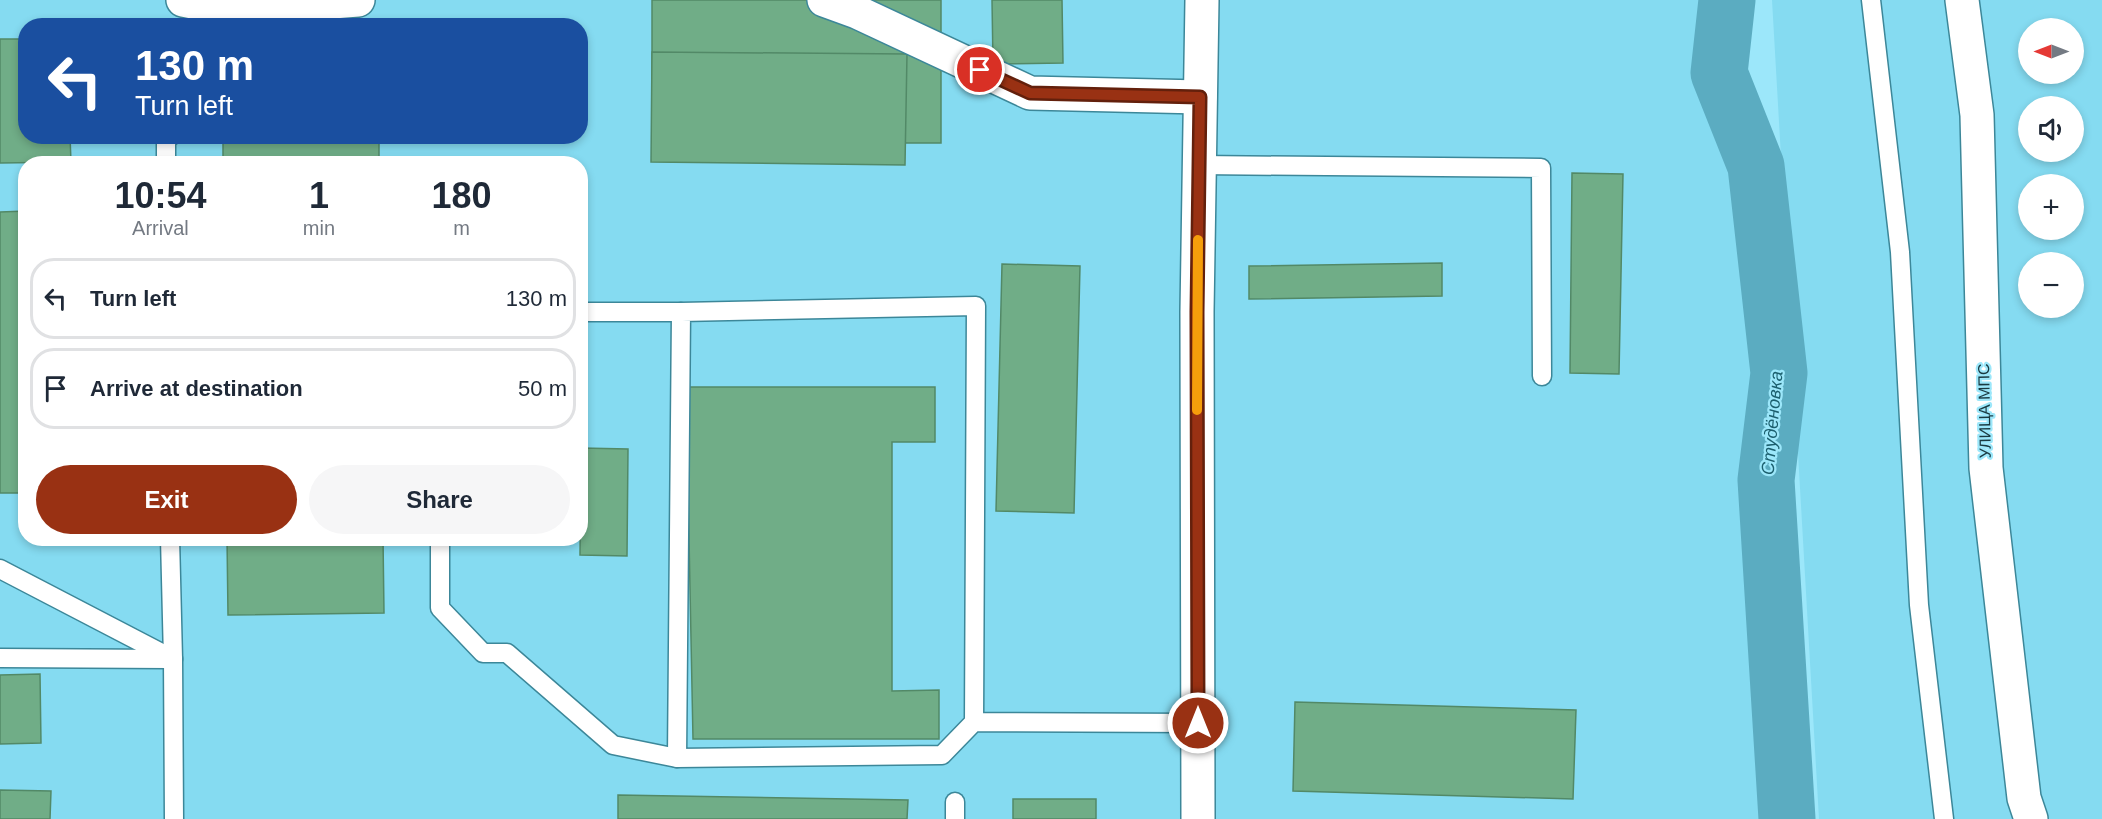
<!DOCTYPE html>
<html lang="en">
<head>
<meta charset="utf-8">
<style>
  :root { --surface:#fff; --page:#f6f6f7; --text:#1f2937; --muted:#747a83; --line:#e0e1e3; --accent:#993113 }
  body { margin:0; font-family:Arial,sans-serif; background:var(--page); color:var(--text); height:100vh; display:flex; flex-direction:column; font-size:22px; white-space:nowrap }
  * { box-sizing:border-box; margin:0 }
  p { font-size:20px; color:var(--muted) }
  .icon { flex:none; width:33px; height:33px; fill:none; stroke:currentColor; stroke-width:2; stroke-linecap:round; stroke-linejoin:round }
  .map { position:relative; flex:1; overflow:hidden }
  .panel { position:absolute; left:18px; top:156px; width:570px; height:390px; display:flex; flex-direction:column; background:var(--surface); border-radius:24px; box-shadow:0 3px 9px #0003 }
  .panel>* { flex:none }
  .top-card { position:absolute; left:18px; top:18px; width:570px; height:126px; border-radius:24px; box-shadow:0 3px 9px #0003; background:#1a4fa0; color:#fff; overflow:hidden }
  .needle { width:39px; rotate:270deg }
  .tools { position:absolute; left:2018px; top:18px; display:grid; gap:12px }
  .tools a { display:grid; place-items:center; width:66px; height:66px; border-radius:50%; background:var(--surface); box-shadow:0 3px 9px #0003; font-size:30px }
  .pin { position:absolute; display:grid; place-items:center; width:51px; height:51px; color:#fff; margin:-26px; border:3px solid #fff; border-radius:50%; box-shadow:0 2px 6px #0007 }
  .me { position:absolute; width:66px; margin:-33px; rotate:0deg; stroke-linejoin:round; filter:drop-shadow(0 0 4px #0008) }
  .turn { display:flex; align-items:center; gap:21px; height:126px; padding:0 18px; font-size:27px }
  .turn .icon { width:78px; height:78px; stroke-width:2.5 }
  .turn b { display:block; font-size:42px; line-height:51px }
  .eta { display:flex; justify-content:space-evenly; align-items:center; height:102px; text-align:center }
  .eta b { font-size:36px; font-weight:600; line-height:42px }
  .button { display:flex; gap:12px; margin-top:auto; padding:12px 18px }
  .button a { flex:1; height:69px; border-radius:36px; background:var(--accent); color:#fff; font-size:24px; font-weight:600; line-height:69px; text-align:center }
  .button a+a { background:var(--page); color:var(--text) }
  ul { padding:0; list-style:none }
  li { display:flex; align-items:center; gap:18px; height:81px; margin:0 12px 9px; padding:0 6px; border:3px solid var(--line); border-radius:24px }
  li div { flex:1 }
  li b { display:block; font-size:22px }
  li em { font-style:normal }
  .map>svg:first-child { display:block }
  .built { fill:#85dbf1; fill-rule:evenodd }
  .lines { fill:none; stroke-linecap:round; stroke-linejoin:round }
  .river { stroke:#5bacc1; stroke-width:57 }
  .building { fill:#70ad87; stroke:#528967; stroke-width:1.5 }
  .service-casing { stroke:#3c8799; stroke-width:21 }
  .minor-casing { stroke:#3c8799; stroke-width:36 }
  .service { stroke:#fff; stroke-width:18 }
  .minor { stroke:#fff; stroke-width:33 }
  .route-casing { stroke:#63200c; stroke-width:15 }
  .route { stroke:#993113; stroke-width:10 }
  .slow { stroke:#f59e0b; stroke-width:10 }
  .labels { text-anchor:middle; stroke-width:4.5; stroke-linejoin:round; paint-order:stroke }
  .street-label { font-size:16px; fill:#1a3a41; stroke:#9ce7fa }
  .water-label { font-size:18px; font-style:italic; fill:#1c5f6e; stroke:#9ce7fa }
</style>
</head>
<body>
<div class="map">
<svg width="2102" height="819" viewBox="0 0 2102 819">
  <rect width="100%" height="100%" fill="#9ce7fa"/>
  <!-- built -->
  <g class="built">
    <path d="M 0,0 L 1722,0 L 1713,68 L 1753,166 L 1776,373 L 1763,458 L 1783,797 L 1786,819 L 0,819 ZM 26,26 L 580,26 L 580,136 L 26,136 ZM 26,164 L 580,164 L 580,538 L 26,538 Z"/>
    <path d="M 1772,0 L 2102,0 L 2102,819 L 1819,819 ZM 2028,28 L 2073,28 L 2073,74 L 2028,74 ZM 2028,106 L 2073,106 L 2073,152 L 2028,152 ZM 2028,184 L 2073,184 L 2073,230 L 2028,230 ZM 2028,262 L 2073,262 L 2073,308 L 2028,308 Z"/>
  </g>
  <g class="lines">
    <!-- river -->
    <path class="river" d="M 1727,0 L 1719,73 L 1756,166 L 1779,373 L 1766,480 L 1787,819"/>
  </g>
  <!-- building -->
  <g class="building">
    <rect x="652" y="0" width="289" height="143"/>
    <path d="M 992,0 L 1062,0 L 1063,63 L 993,64 Z"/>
    <path d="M 0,39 L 26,39 L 26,136 L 70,136 L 71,162 L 0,163 Z"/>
    <path d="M 652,52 L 907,54 L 905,165 L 651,162 Z"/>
    <rect x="223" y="136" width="156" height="28"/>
    <path d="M 1572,173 L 1623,174 L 1619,374 L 1570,373 Z"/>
    <path d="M 26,211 L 26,493 L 0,493 L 0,212 Z"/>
    <path d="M 1442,263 L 1442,296 L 1249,299 L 1249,266 Z"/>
    <path d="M 1002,264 L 1080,266 L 1074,513 L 996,511 Z"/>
    <path d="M 686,387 L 935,387 L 935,442 L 892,442 L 892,691 L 939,690 L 939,739 L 693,739 Z"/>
    <path d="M 581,448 L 628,449 L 627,556 L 580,555 Z"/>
    <path d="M 227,538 L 383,538 L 384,613 L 228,615 Z"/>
    <path d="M 40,674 L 41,743 L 0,744 L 0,675 Z"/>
    <path d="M 1295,702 L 1576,710 L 1573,799 L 1293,791 Z"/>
    <path d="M 0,790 L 51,791 L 50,819 L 0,819 Z"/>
    <path d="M 618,795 L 908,800 L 907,819 L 618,819 Z"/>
    <rect x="1013" y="799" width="83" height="20"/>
  </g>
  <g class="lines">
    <!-- service casing -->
    <g class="service-casing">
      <g id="service">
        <path d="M 1871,0 L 1900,252 L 1919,605 L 1944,819"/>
        <path d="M 166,164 L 166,140 L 171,136"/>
        <path d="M 1199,165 L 1541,168 L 1542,376"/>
        <path d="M 580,312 L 681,312"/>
        <path d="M 170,538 L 173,659 L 174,819"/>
        <path d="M 440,538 L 440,608 L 483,653 L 507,653 L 613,745 L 677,758"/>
        <path d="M 0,569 L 173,659"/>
        <path d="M 0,658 L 169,659"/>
        <path d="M 974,722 L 976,306 L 681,312 L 677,758 L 942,755 L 974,722 L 1198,723"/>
        <path d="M 955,802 L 955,819"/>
      </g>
    </g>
    <!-- minor casing -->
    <g class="minor-casing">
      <g id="minor">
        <path d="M 183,0 L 232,10 L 358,0"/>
        <path d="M 824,0 L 857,12 L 1030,93 L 1200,97"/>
        <path d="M 1962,0 L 1977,115 L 1986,468 L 2024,798 L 2031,819"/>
        <path d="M 1198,819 L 1197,312 L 1202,0"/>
      </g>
    </g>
    <!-- service -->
    <use href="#service" class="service"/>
    <!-- minor -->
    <use href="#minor" class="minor"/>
  </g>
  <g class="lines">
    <!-- route casing -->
    <g class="route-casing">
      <path id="route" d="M 980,70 L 1030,93 L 1200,97 L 1197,312 L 1198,723"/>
    </g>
    <!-- route -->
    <use href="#route" class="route"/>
    <!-- slow -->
    <path class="slow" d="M 1197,410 L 1198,240"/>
  </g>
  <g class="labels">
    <!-- street labels -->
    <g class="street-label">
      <text transform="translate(1984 411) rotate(-91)" y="6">УЛИЦА МПС</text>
    </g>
    <!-- water labels -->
    <g class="water-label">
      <text transform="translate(1772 423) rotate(-85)" y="6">Студёновка</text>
    </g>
  </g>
</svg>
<div class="tools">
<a><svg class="needle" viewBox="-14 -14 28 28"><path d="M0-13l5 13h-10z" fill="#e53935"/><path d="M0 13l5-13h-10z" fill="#747a83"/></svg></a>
<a><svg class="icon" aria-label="sound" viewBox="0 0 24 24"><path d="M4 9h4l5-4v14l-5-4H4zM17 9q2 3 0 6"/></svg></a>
<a>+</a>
<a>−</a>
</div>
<div class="pin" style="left:980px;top:70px;background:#d93025"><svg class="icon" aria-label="arrive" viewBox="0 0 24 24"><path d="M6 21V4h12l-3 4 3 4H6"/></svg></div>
<svg class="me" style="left:1198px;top:723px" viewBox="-20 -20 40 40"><circle r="17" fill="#993113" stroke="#fff" stroke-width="3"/><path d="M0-11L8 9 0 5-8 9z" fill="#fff"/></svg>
<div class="top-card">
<div class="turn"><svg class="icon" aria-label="left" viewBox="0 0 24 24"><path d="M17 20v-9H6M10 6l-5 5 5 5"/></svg><div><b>130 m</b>Turn left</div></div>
</div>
<section class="panel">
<div class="eta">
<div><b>10:54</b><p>Arrival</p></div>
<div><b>1</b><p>min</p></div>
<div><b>180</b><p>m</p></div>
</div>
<ul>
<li><svg class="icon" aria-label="left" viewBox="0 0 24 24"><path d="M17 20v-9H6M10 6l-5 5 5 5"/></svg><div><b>Turn left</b></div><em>130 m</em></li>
<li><svg class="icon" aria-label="arrive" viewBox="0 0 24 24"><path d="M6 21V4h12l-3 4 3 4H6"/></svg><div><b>Arrive at destination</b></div><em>50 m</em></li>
</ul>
<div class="button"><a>Exit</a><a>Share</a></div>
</section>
</div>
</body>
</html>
